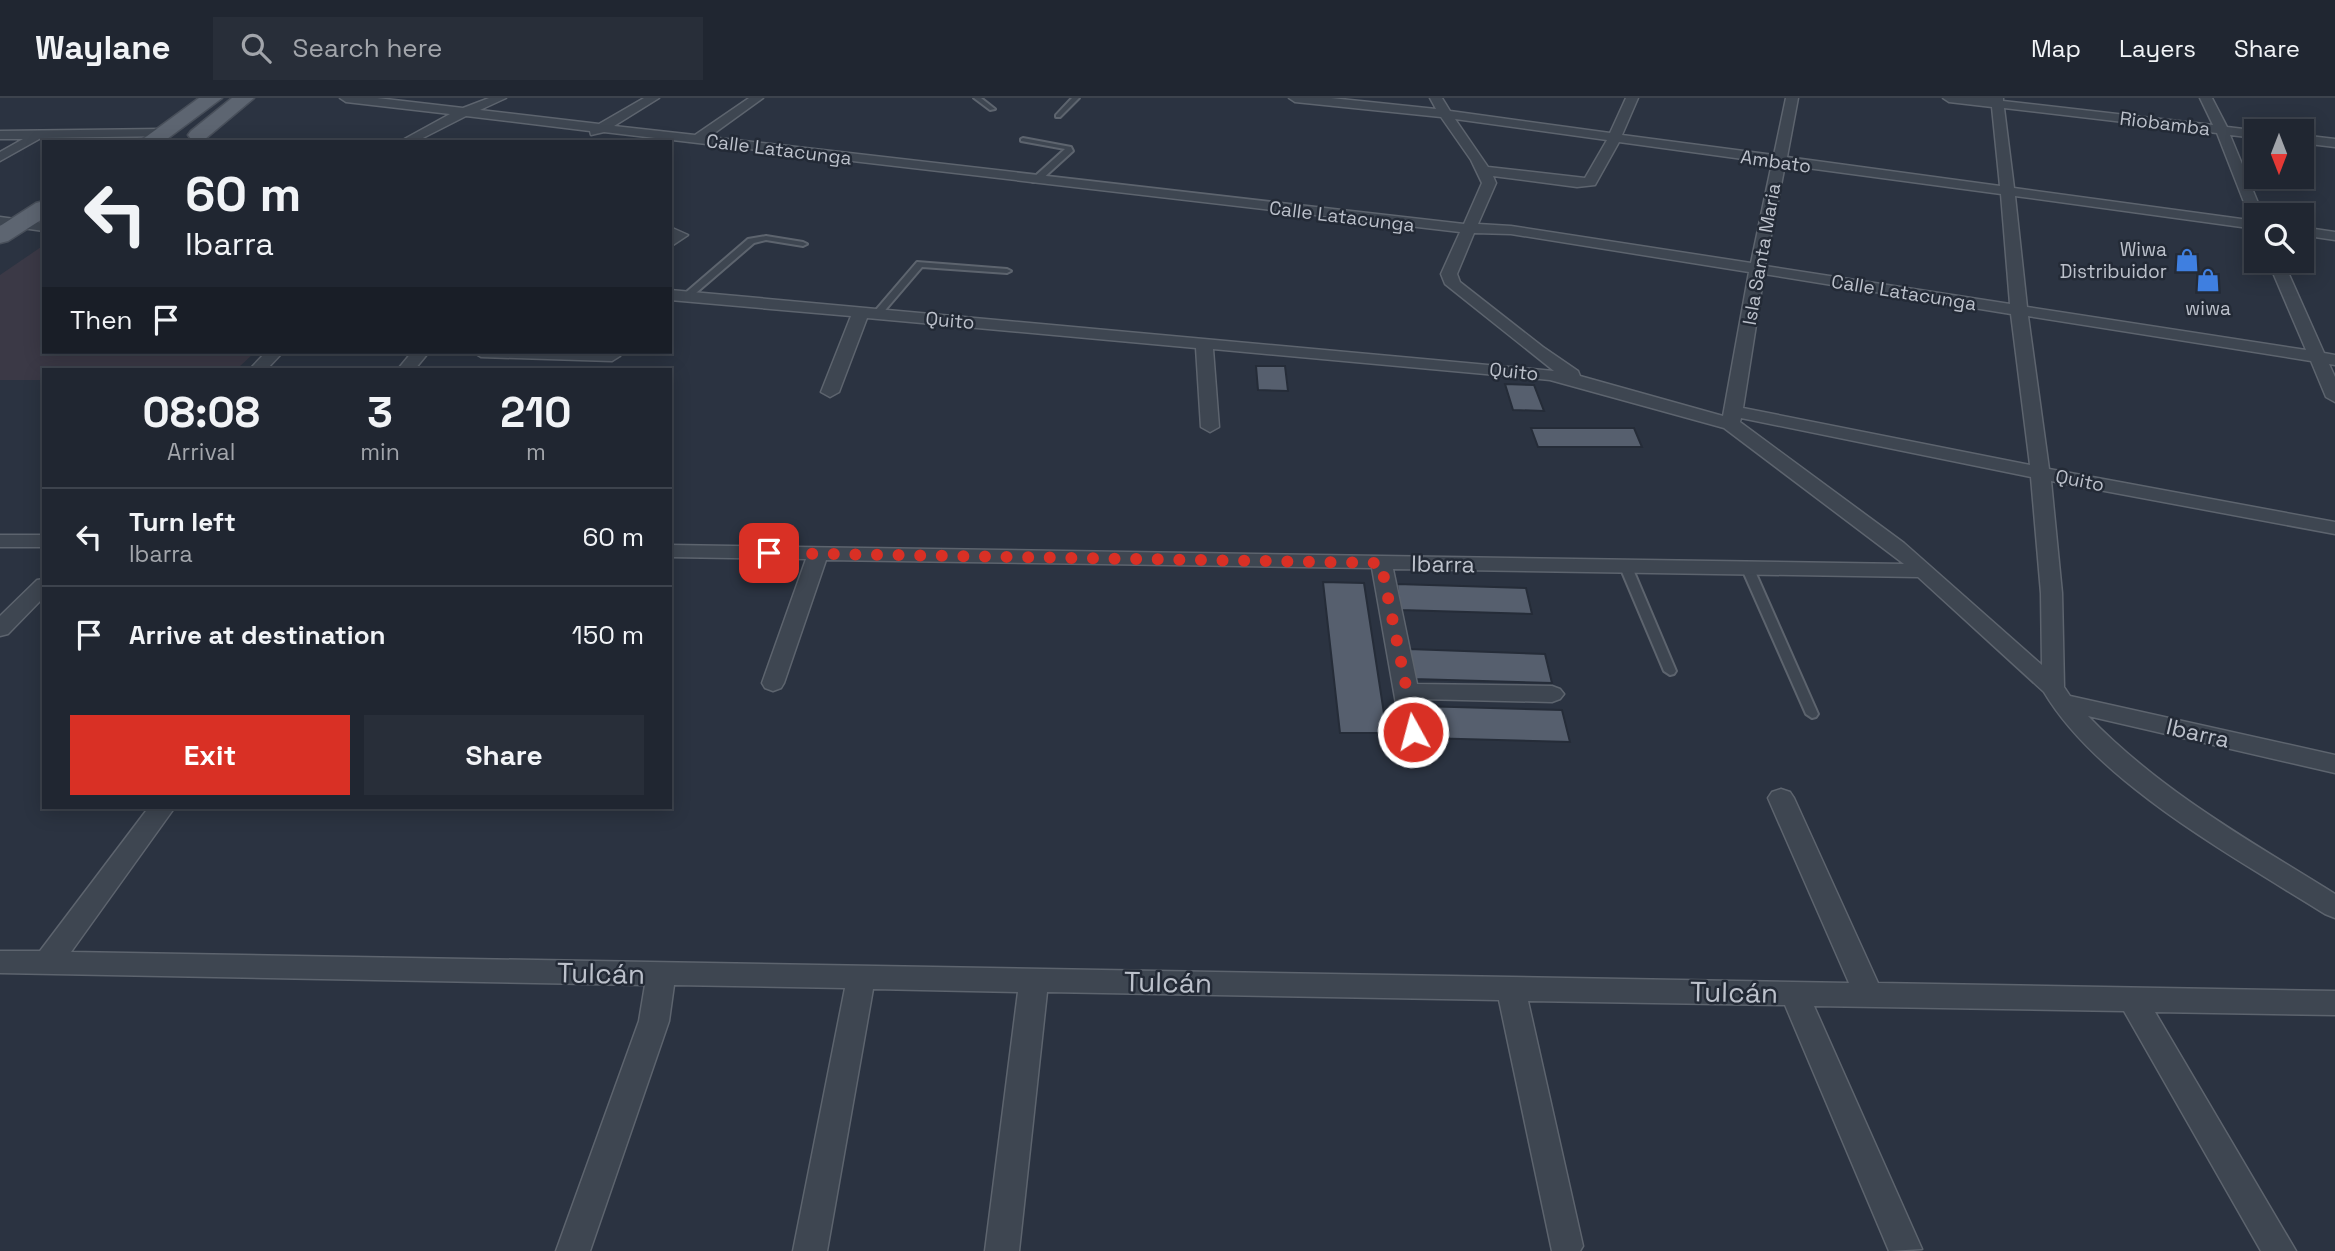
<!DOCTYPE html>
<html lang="en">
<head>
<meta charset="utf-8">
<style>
  :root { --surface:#202631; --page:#282e39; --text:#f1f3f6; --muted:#a2a5ab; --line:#3d434d; --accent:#d93025 }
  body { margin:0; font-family:"Space Grotesk",sans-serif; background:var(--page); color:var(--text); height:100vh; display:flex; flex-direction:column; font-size:26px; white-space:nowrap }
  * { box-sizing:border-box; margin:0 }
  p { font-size:23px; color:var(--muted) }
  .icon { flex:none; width:38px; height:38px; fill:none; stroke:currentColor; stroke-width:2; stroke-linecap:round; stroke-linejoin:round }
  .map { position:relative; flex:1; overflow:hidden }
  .details { position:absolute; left:42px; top:270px; width:630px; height:441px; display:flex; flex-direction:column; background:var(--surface); border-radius:0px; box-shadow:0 4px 18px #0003,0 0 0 2px var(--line) }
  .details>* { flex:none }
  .hud { position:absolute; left:42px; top:42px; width:630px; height:214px; border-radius:0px; box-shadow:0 4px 18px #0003,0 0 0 2px var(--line); background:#202631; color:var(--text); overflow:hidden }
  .needle { width:46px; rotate:180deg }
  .tools { position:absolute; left:2244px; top:21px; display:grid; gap:14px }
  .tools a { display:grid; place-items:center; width:70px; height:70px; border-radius:0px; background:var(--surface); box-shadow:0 4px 18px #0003,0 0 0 2px var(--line); font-size:35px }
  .pin { position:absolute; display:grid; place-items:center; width:60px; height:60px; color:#fff; margin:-30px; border-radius:14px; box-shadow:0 4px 10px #0006 }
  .me { position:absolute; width:77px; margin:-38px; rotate:353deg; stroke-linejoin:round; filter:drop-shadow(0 0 5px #0008) }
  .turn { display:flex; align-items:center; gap:24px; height:147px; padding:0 28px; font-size:32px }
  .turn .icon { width:91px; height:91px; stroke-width:2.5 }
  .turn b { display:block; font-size:49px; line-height:60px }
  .then { display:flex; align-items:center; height:66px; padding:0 28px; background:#0003; gap:14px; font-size:26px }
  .eta { display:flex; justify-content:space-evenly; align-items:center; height:119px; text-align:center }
  .eta b { font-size:42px; font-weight:700; line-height:49px }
  .action { display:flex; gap:14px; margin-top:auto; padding:14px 28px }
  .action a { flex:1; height:80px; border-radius:0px; background:var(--accent); color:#fff; font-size:28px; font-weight:700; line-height:80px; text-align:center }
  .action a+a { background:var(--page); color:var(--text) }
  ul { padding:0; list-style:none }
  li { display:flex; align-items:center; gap:21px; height:98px; padding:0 28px; border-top:2px solid var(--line) }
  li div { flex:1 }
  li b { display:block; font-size:26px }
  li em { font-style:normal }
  header { display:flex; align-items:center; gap:42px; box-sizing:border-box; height:98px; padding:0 35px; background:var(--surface); border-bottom:2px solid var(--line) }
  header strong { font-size:33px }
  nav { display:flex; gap:38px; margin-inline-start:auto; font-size:24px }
  .search { width:490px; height:63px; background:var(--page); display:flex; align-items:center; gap:18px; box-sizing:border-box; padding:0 24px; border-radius:0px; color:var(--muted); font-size:26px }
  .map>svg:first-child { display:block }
  .medical { fill:#3b3946 }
  .building { fill:#565f6e; stroke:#252c38; stroke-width:2 }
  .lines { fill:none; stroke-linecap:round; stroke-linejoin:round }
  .lane-casing { stroke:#5d646e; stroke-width:4 }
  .street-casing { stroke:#5d646e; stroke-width:3 }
  .primary-casing { stroke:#484f5a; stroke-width:3 }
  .lane { fill:#3e4651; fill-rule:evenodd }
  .street { fill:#3e4651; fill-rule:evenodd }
  .primary { fill:#5d6571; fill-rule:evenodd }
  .route { stroke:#d93025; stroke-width:12; stroke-dasharray:0 21.6 }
  .labels { text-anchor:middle; stroke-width:5; stroke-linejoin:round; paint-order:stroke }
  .far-street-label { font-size:19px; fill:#bcc1cb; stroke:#232a36 }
  .far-poi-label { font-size:19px; fill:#bcc1cb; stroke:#232a36; text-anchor:end }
  .street-label { font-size:23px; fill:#bcc1cb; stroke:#232a36 }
  .near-street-label { font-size:28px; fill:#bcc1cb; stroke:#232a36 }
</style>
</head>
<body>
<header>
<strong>Waylane</strong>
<div class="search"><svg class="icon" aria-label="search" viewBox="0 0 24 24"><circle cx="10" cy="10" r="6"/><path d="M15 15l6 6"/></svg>Search here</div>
<nav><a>Map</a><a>Layers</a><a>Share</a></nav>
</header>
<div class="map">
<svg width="2335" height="1153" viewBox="0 0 2335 1153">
  <rect width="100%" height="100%" fill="#2b3341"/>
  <!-- medical -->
  <path class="medical" d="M 44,147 L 44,254 L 255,254 L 237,271 L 44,271 L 44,282 L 0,282 L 0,177 Z"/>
  <!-- building -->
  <g class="building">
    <path d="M 1256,268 L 1285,268 L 1288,293 L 1258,292 Z"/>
    <path d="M 1505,286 L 1534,287 L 1544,313 L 1513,312 Z"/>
    <path d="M 1531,330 L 1634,330 L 1642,349 L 1538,349 Z"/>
    <path d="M 1323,484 L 1364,485 L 1387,635 L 1340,635 Z"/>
    <path d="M 1397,486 L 1526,490 L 1532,516 L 1400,512 Z"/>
    <path d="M 1409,551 L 1545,556 L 1552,585 L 1413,581 Z"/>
    <path d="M 1419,608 L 1562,612 L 1570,644 L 1424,640 Z"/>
  </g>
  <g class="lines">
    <!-- lane casing -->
    <g class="lane-casing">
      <g id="lane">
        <path d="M 974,0 L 981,0 L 995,11 L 990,12 Z"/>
        <path d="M 1072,0 L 1079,0 L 1060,19 L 1056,19 L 1056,17 Z"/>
        <path d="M 1023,40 L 1071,49 L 1073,53 L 1039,84 L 1033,84 L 1033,80 L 1065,51 L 1021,43 L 1021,41 Z"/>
        <path d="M 766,138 L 803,144 L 807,146 L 803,148 L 766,142 L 754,145 L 689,201 L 683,201 L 683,197 L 748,141 Z"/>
        <path d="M 917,164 L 1007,171 L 1011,173 L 1007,175 L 922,169 L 881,217 L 875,217 L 875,213 Z"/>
        <path d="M 1626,466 L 1632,469 L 1676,573 L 1674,576 L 1670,577 L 1664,573 L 1620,469 Z"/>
        <path d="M 1748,468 L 1754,471 L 1818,616 L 1816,619 L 1812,620 L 1806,616 L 1742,471 Z"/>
      </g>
    </g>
    <!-- street casing -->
    <g class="street-casing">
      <g id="street">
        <path d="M 340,0 L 377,0 L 463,10 L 489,0 L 506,0 L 480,12 L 599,26 L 644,0 L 659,0 L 614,28 L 695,37 L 749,0 L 763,0 L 709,39 L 1464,126 L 1482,85 L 1471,62 L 1441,19 L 1295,4 L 1289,0 L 1331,0 L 1436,11 L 1430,0 L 1442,0 L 1450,13 L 1610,35 L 1626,0 L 1638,0 L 1622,37 L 1774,57 L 1786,0 L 1798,0 L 1787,59 L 2000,88 L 1992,9 L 1949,4 L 1943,0 L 2003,0 L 2003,3 L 2213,27 L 2200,0 L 2212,0 L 2227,29 L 2260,33 L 2256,33 L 2256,40 L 2230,37 L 2263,117 L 2256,117 L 2256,121 L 2249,117 L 2217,35 L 2004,10 L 2014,90 L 2256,123 L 2256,131 L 2015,98 L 2027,209 L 2306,252 L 2268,163 L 2283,163 L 2324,255 L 2335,257 L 2335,267 L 2329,266 L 2335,279 L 2335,304 L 2326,299 L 2311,263 L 2028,218 L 2049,371 L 2335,424 L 2335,436 L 2051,383 L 2062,495 L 2064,589 L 2070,598 L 2335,657 L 2335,675 L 2088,618 C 2159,692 2248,742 2335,796 L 2335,820 L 2325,816 C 2236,760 2098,685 2044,594 L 1918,479 L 1393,471 L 1417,586 L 1552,588 L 1560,591 L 1564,596 L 1560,601 L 1552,604 L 1420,601 L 1425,634 L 1421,640 L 1413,642 L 1405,640 L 1401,634 L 1372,470 L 826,462 L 784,585 L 781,590 L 773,593 L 765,590 L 762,585 L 806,461 L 670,459 L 670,447 L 1904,466 L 1724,330 L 1550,282 L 1213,251 L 1219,329 L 1210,334 L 1201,329 L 1196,250 L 867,220 L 839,294 L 830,299 L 821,294 L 851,218 L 670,202 L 670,192 L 1554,273 L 1445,186 L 1441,176 L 1460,134 L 604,34 L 591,37 L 590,33 L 466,18 L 415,44 L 399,44 L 450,16 L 346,4 ZM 1455,21 L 1607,42 L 1585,80 L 1488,69 ZM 1619,44 L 1772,65 L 1751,165 L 1511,128 L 1478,126 L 1496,85 L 1493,78 L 1577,89 L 1595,87 ZM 1785,67 L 2001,96 L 2010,206 L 1765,168 ZM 1474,135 L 1511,136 L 1749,174 L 1723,318 L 1580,278 L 1578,273 L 1543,249 L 1460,184 L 1457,176 ZM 1764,176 L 2011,216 L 2030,367 L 1743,310 ZM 1741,320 L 2031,379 L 2041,495 L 2042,567 L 1904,445 L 1740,324 Z"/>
        <path d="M 162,31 L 168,35 L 167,38 L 41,40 L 0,63 L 0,54 L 23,41 L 0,41 L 0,33 Z"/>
        <path d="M 2301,37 L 2335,41 L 2335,49 L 2301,45 Z"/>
        <path d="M 0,119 L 44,125 L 44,133 L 0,127 Z"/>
        <path d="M 670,129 L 688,137 L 670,149 Z"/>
        <path d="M 2301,129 L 2335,134 L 2335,142 L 2301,137 Z"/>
        <path d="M 266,254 L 283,254 L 267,271 L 250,271 Z"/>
        <path d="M 412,254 L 429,254 L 415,271 L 398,271 Z"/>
        <path d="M 473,254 L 615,254 L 620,258 L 612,263 L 481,259 Z"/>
        <rect x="0" y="437" width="44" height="12"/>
        <path d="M 44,481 L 44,499 L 8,536 L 0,538 L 0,518 L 37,482 Z"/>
        <path d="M 1781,691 L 1790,694 L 1794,700 L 1878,885 L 2335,893 L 2335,917 L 2155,914 L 2296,1153 L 2261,1153 L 2124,913 L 1814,908 L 1922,1151 L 1889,1153 L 1785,907 L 1528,903 L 1583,1148 L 1580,1153 L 1552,1153 L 1499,902 L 1047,894 L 1019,1153 L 985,1153 L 1018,894 L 873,891 L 827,1153 L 793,1153 L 845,890 L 674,887 L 669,923 L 590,1153 L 556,1153 L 639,923 L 645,887 L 0,875 L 0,853 L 40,853 L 149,709 L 175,709 L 71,854 L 1849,885 L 1768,700 L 1772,694 Z"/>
      </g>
    </g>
    <!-- primary casing -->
    <g class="primary-casing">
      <g id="primary">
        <path d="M 199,0 L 222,0 L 163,44 L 139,44 Z"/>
        <path d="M 232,0 L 254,0 L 205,41 L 191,41 L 188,37 L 191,33 Z"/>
        <path d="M 44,103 L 44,120 L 8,143 L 0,145 L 0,128 L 36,105 Z"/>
      </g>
    </g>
    <!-- lane -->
    <use href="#lane" class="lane"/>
    <!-- street -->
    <use href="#street" class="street"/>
    <!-- primary -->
    <use href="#primary" class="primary"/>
  </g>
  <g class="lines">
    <!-- route -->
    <path class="route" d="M 769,455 L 1381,465 L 1407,593 L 1413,634"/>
  </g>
  <!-- icons -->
  <defs>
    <g id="shop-bare" transform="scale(1.89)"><path d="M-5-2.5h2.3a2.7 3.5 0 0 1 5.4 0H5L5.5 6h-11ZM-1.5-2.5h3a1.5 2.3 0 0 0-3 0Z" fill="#3f7fe0" stroke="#232a36" stroke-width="2.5" paint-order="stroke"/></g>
  </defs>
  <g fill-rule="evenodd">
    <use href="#shop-bare" x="2187" y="162"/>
    <use href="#shop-bare" x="2208" y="182"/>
  </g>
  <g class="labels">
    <!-- far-street labels -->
    <g class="far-street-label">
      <text transform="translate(2165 25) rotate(7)" y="7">Riobamba</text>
      <text transform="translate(779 51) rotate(7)" y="7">Calle Latacunga</text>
      <text transform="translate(1776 63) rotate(8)" y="7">Ambato</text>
      <text transform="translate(1342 118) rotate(7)" y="7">Calle Latacunga</text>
      <text transform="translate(1761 156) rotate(-80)" y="7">Isla Santa Maria</text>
      <text transform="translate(1904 194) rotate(9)" y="7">Calle Latacunga</text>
      <text transform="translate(950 222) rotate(5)" y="7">Quito</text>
      <text transform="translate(1514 273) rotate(6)" y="7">Quito</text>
      <text transform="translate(2080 382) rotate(11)" y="7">Quito</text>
    </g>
    <!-- far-poi labels -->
    <g class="far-poi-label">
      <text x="2167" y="158">Wiwa<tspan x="2167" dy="22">Distribuidor</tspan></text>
      <text x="2208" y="217" text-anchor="middle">wiwa</text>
    </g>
    <!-- street labels -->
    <g class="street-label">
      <text transform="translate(1443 466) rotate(1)" y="8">Ibarra</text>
      <text transform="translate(2198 635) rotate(13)" y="8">Ibarra</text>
    </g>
    <!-- near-street labels -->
    <g class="near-street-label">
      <text transform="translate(601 875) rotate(1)" y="10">Tulcán</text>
      <text transform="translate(1168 884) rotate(1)" y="10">Tulcán</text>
      <text transform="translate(1734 894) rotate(1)" y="10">Tulcán</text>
    </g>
  </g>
</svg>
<div class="tools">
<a><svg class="needle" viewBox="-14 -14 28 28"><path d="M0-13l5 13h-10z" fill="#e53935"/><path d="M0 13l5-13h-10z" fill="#a2a5ab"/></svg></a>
<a><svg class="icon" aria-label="search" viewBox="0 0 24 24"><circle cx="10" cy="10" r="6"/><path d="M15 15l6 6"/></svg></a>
</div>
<div class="pin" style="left:769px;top:455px;background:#d93025"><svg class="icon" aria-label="arrive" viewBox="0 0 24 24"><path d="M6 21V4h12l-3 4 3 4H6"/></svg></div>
<svg class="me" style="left:1413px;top:634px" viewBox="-20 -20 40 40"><circle r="17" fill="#d93025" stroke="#fff" stroke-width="3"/><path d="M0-11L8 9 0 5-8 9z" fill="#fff"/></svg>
<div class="hud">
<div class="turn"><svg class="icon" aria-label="left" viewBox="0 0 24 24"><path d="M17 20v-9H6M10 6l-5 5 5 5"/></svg><div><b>60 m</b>Ibarra</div></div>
<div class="then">Then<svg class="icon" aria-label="arrive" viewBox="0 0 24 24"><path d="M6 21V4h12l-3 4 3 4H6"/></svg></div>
</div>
<section class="details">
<div class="eta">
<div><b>08:08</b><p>Arrival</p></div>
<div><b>3</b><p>min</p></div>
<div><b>210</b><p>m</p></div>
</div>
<ul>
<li><svg class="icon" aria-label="left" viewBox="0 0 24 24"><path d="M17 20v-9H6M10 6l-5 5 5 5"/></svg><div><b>Turn left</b><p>Ibarra</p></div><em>60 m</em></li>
<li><svg class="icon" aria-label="arrive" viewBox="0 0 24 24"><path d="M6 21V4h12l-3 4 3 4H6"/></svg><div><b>Arrive at destination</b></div><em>150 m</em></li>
</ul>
<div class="action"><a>Exit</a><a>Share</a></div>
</section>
</div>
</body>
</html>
